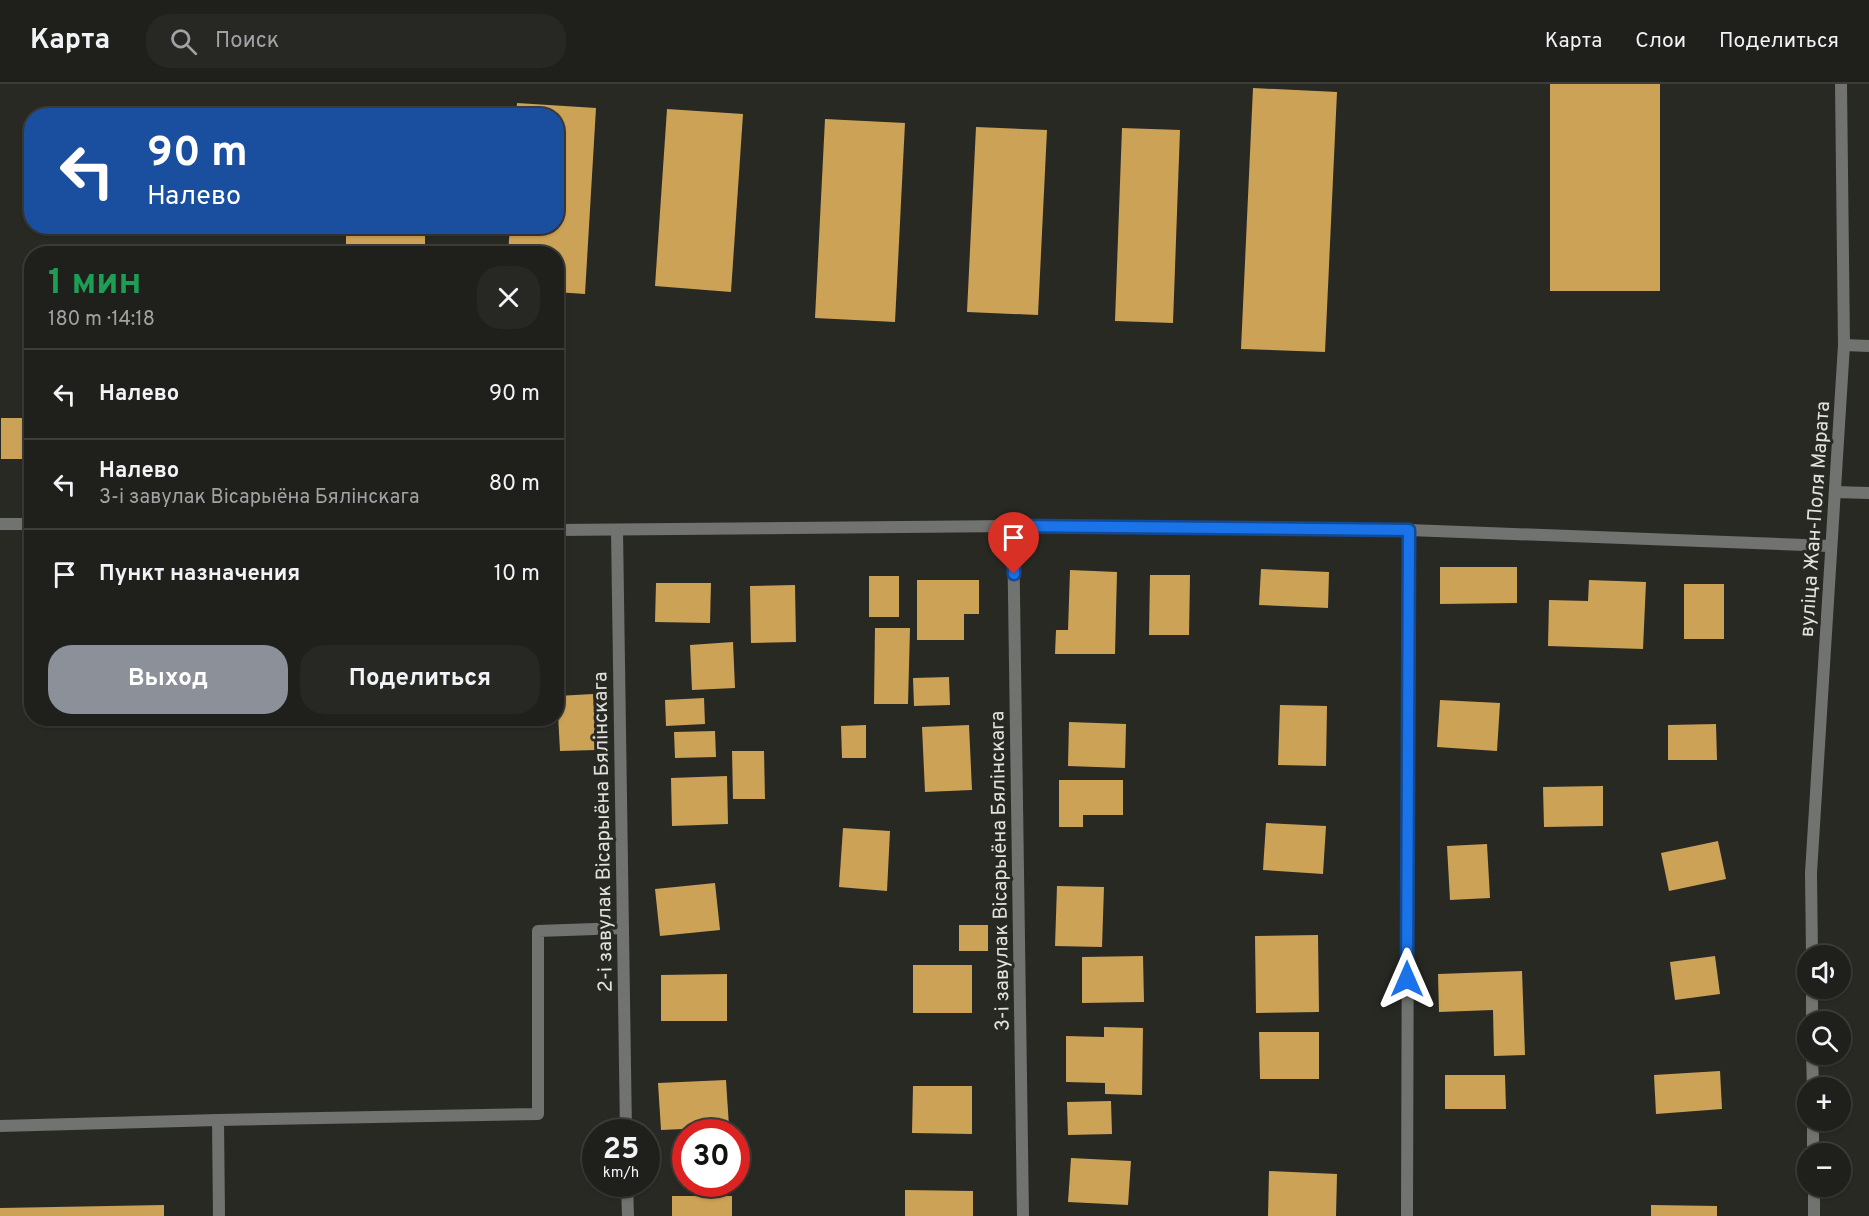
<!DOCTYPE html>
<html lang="ru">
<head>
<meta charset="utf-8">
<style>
  :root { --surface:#1f1f1b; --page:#272724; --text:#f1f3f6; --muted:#a1a2a3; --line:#3c3d3a; --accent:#8c9099 }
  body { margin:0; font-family:Overpass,sans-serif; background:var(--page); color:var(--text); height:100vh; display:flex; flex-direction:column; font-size:22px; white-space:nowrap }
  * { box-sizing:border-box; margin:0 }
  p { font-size:20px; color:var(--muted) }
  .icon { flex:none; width:33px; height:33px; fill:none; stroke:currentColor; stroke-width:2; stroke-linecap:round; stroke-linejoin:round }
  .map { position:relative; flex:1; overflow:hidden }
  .details { position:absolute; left:24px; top:162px; width:540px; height:480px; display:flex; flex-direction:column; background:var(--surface); border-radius:24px; box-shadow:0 2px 4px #0004,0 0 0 2px var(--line) }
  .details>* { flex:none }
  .hud { position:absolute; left:24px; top:24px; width:540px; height:126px; border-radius:24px; box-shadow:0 2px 4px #0004,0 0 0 2px var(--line); background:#1a4fa0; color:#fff; overflow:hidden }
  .tools { position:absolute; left:1797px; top:861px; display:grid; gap:12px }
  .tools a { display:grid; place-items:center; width:54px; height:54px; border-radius:50%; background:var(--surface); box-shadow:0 2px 4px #0004,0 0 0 2px var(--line); font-size:30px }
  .speed { position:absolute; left:582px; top:1035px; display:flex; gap:12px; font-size:30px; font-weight:700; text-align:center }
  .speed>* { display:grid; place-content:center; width:78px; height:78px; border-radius:50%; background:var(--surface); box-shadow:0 2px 4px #0004,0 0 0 2px var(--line); line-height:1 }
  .speed small { font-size:15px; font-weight:400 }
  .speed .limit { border:9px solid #d22; background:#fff; color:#111 }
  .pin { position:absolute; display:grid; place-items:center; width:51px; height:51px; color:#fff; margin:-62px -26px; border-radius:50% 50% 50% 0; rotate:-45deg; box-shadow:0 0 6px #0007 }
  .pin .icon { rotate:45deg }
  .me { position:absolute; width:66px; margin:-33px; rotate:0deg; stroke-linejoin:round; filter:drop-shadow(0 0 4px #0008) }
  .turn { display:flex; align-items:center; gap:21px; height:126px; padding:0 24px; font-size:27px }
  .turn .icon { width:78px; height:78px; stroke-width:2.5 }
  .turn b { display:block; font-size:42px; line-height:51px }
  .round { display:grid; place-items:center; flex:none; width:63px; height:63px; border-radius:24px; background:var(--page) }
  .headline { display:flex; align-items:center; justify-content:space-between; height:102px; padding:0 24px }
  h1 { font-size:36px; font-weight:700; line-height:45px; color:#1e9e55 }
  .button { display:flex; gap:12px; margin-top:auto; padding:12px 24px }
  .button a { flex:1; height:69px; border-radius:24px; background:var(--accent); color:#fff; font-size:24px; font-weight:700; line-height:69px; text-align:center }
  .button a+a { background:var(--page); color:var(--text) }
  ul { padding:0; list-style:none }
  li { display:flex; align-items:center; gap:18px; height:90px; padding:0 24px; border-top:2px solid var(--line) }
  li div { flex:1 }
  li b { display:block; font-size:22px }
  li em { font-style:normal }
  header { display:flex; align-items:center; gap:36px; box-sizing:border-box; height:84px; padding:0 30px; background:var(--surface); border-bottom:2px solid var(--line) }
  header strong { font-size:28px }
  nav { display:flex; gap:33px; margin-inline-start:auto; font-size:21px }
  .search { width:420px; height:54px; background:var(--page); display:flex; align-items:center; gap:15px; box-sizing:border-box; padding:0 21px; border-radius:24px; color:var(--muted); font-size:22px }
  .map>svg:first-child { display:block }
  .building { fill:#cca256 }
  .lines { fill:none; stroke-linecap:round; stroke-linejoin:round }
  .service { stroke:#717371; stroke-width:12 }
  .minor { stroke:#717371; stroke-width:12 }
  .tertiary { stroke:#717371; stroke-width:12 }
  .route-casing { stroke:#114b97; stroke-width:15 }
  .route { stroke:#1a73e8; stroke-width:10 }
  .labels { text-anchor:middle; stroke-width:6; stroke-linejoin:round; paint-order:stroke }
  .street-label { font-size:20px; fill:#e2e3df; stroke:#292924 }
</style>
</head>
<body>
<header>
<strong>Карта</strong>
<div class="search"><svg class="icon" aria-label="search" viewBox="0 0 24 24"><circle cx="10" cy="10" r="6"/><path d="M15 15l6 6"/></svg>Поиск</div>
<nav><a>Карта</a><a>Слои</a><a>Поделиться</a></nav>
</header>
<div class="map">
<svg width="1869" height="1132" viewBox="0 0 1869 1132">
  <rect width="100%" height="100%" fill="#292924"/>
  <!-- building -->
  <g class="building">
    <rect x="1550" y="0" width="110" height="207"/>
    <path d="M 1253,4 L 1337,8 L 1325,268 L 1241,265 Z"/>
    <path d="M 517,19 L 596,24 L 585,210 L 556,208 L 556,170 L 508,170 L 510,142 L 556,142 L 556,32 L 516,32 Z"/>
    <path d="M 667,25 L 743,30 L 731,208 L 655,202 Z"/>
    <path d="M 825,35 L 905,39 L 895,238 L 815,234 Z"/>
    <path d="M 976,43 L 1047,46 L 1038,231 L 967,228 Z"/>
    <path d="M 1122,44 L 1180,46 L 1173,239 L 1115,237 Z"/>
    <path d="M 346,142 L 383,142 L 383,146 L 425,147 L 425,170 L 346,170 Z"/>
    <rect x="1" y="334" width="31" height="41"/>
    <path d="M 1440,483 L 1517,483 L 1517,519 L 1440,520 Z"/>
    <path d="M 1261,485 L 1329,488 L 1328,524 L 1259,521 Z"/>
    <path d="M 1070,486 L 1117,488 L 1115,570 L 1055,570 L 1056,546 L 1068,546 Z"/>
    <path d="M 1150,491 L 1190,491 L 1189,551 L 1149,551 Z"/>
    <rect x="869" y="492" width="30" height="41"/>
    <path d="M 917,496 L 979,496 L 979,530 L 964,530 L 964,556 L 917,556 Z"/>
    <path d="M 1589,496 L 1646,498 L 1643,565 L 1548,562 L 1549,516 L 1588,517 Z"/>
    <path d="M 656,499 L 711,499 L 710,539 L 655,538 Z"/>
    <rect x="1684" y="500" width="40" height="55"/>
    <path d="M 795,501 L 796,558 L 751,559 L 750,502 Z"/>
    <path d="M 875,544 L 910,544 L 908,620 L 874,620 Z"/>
    <path d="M 733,558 L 735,604 L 692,606 L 690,561 Z"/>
    <path d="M 949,593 L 950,621 L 914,622 L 913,594 Z"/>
    <path d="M 593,610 L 596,666 L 560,667 L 557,612 Z"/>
    <path d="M 704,614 L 705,640 L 666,642 L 665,616 Z"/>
    <path d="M 1440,616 L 1500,619 L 1497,667 L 1437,663 Z"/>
    <path d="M 1280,621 L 1327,622 L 1326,682 L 1278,681 Z"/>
    <path d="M 1069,638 L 1126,640 L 1125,684 L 1068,682 Z"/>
    <path d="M 1716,640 L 1717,676 L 1668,676 L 1668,641 Z"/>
    <path d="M 866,641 L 866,674 L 842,674 L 841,642 Z"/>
    <path d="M 969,641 L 972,706 L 925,708 L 922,643 Z"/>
    <path d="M 715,647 L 716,673 L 675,674 L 674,648 Z"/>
    <path d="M 732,667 L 764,667 L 765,715 L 733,715 Z"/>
    <path d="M 727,692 L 728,740 L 672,742 L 671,694 Z"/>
    <path d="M 1059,696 L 1123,696 L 1123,731 L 1083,731 L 1083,743 L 1059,743 Z"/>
    <path d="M 1603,702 L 1603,742 L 1544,743 L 1543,703 Z"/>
    <path d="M 1266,739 L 1326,742 L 1323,790 L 1263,786 Z"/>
    <path d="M 843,744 L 890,747 L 887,807 L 839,803 Z"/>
    <path d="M 1718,757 L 1726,795 L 1669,807 L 1661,769 Z"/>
    <path d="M 1487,760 L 1490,814 L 1450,816 L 1447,762 Z"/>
    <path d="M 715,799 L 720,846 L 660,852 L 655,805 Z"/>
    <path d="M 1057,802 L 1104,803 L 1102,863 L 1055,862 Z"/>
    <rect x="959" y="841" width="29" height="26"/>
    <path d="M 1318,851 L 1319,928 L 1256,929 L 1255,852 Z"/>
    <path d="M 1143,872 L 1144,918 L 1082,919 L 1082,873 Z"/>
    <path d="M 1715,872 L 1720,910 L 1675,916 L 1670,878 Z"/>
    <rect x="913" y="881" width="59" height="48"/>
    <path d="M 1522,887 L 1525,971 L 1494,972 L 1493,926 L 1439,928 L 1438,890 Z"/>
    <path d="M 727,890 L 727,937 L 661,937 L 661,891 Z"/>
    <path d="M 1104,943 L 1143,944 L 1142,1011 L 1105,1010 L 1105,999 L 1066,998 L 1066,952 L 1104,953 Z"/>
    <path d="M 1259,948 L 1319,948 L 1319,995 L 1260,995 Z"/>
    <path d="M 1720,987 L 1722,1025 L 1656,1030 L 1654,991 Z"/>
    <path d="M 1445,991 L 1505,991 L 1506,1025 L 1445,1025 Z"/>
    <path d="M 726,996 L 729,1043 L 661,1046 L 658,999 Z"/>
    <path d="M 913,1002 L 972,1002 L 972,1050 L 912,1049 Z"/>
    <path d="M 1111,1017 L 1112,1050 L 1068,1051 L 1067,1018 Z"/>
    <path d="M 1071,1074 L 1131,1077 L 1128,1121 L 1068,1118 Z"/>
    <path d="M 1269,1087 L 1337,1090 L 1336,1132 L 1268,1132 Z"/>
    <path d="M 905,1106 L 973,1107 L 973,1132 L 905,1132 Z"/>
    <rect x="672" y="1112" width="60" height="20"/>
    <path d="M 164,1121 L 164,1132 L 0,1132 L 0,1124 Z"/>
    <path d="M 1651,1121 L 1717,1122 L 1717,1132 L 1651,1132 Z"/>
  </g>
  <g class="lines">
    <!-- service -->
    <g class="service">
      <path d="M 1844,261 L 1869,262"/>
      <path d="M 0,440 L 32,440"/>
      <path d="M 556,446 L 1013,442 L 1409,446 L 1831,462"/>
      <path d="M 0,1042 L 218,1036"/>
      <path d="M 219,1132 L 218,1036 L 538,1030 L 538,847 L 623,844"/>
    </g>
    <!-- minor -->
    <g class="minor">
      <path d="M 1835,408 L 1869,409"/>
      <path d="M 1013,442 L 1023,1132"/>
      <path d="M 617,446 L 626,1048"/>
      <path d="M 627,1100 L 628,1132"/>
      <path d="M 1407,1132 L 1409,446"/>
    </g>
    <!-- tertiary -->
    <g class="tertiary">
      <path d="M 1812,872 L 1811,789 L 1844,261 L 1841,0"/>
      <path d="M 1812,904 L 1812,938"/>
      <path d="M 1812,970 L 1813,1004"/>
      <path d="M 1813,1036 L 1813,1070"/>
      <path d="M 1814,1102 L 1814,1132"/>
    </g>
  </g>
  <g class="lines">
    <!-- route casing -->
    <g class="route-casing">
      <path id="route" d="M 1014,490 L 1013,442 L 1409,446 L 1407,895"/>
    </g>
    <!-- route -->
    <use href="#route" class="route"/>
  </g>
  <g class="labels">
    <!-- street labels -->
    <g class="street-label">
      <text transform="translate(1814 435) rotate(-86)" y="7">вуліца Жан-Поля Марата</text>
      <text transform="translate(602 748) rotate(-91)" y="7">2-і завулак Вісарыёна Бялінскага</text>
      <text transform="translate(999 787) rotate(-91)" y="7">3-і завулак Вісарыёна Бялінскага</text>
    </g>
  </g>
</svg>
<div class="tools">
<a><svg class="icon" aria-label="sound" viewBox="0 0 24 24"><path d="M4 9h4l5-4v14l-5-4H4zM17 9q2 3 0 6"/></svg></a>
<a><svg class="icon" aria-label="search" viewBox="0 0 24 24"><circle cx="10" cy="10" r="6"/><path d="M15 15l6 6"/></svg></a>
<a>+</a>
<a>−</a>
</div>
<div class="speed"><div>25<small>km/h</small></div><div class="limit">30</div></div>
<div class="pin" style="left:1014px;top:490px;background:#d93025"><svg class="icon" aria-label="arrive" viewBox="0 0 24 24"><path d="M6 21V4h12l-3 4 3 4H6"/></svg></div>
<svg class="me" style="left:1407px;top:895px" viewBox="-20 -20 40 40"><path d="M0-17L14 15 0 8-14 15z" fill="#1a73e8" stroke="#fff" stroke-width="4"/></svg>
<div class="hud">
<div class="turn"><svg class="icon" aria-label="left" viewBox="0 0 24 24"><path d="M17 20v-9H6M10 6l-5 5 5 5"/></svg><div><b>90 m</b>Налево</div></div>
</div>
<section class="details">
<div class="headline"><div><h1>1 мин</h1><p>180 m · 14:18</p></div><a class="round"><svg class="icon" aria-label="close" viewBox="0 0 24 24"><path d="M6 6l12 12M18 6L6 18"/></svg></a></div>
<ul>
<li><svg class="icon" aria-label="left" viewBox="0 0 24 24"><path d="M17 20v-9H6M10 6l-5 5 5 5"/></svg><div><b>Налево</b></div><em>90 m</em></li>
<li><svg class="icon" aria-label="left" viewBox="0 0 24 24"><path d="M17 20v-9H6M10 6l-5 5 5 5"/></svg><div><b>Налево</b><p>3-і завулак Вісарыёна Бялінскага</p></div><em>80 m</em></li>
<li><svg class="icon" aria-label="arrive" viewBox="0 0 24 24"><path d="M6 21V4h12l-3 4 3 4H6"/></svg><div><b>Пункт назначения</b></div><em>10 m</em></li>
</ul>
<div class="button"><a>Выход</a><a>Поделиться</a></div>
</section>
</div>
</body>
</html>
